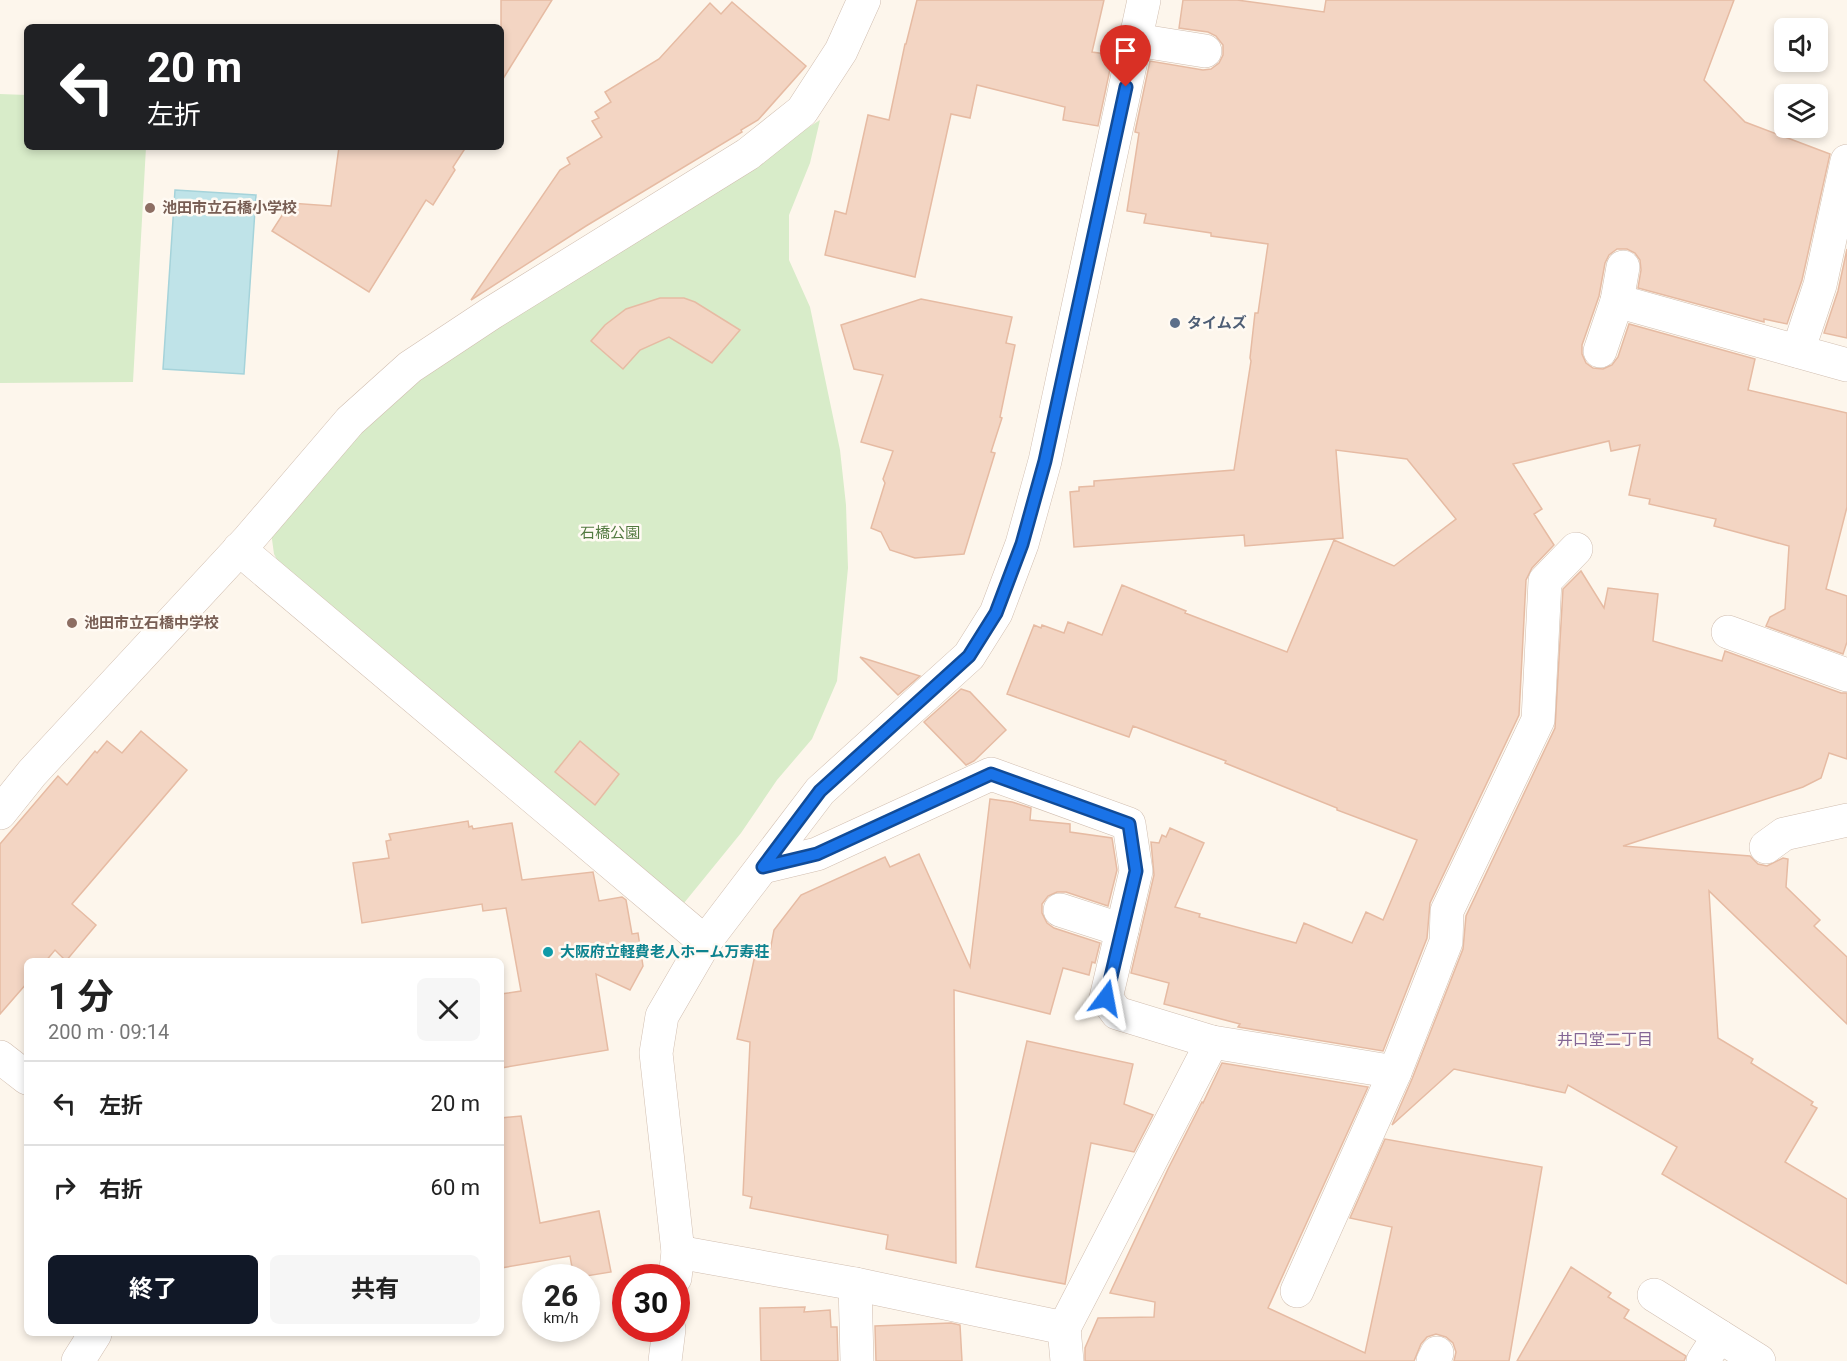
<!DOCTYPE html>
<html lang="ja">
<head>
<meta charset="utf-8">
<style>
  :root { --surface:#fff; --page:#f6f6f6; --text:#222; --muted:#767676; --line:#e0e0e0; --accent:#111827 }
  body { margin:0; font-family:Roboto,"Noto Sans JP",sans-serif; background:var(--page); color:var(--text); height:100vh; display:flex; flex-direction:column; font-size:22px; white-space:nowrap }
  * { box-sizing:border-box; margin:0 }
  p { font-size:20px; color:var(--muted) }
  .icon { flex:none; width:33px; height:33px; fill:none; stroke:currentColor; stroke-width:2; stroke-linecap:round; stroke-linejoin:round }
  .map { position:relative; flex:1; overflow:hidden }
  .panel { position:absolute; left:24px; top:958px; width:480px; height:378px; display:flex; flex-direction:column; background:var(--surface); border-radius:9px; box-shadow:0 3px 9px #0003 }
  .panel>* { flex:none }
  .guide { position:absolute; left:24px; top:24px; width:480px; height:126px; border-radius:9px; box-shadow:0 3px 9px #0003; background:#202124; color:#fff; overflow:hidden }
  .controls { position:absolute; left:1774px; top:18px; display:grid; gap:12px }
  .controls a { display:grid; place-items:center; width:54px; height:54px; border-radius:9px; background:var(--surface); box-shadow:0 3px 9px #0003; font-size:30px }
  .speed { position:absolute; left:522px; top:1264px; display:flex; gap:12px; font-size:30px; font-weight:700; text-align:center }
  .speed>* { display:grid; place-content:center; width:78px; height:78px; border-radius:50%; background:var(--surface); box-shadow:0 3px 9px #0003; line-height:1 }
  .speed small { font-size:15px; font-weight:400 }
  .speed .limit { border:9px solid #d22; background:#fff; color:#111 }
  .pin { position:absolute; display:grid; place-items:center; width:51px; height:51px; color:#fff; margin:-62px -26px; border-radius:50% 50% 50% 0; rotate:-45deg; box-shadow:0 0 6px #0007 }
  .pin .icon { rotate:45deg }
  .me { position:absolute; width:66px; margin:-33px; rotate:13deg; stroke-linejoin:round; filter:drop-shadow(0 0 4px #0008) }
  .turn { display:flex; align-items:center; gap:21px; height:126px; padding:0 24px; font-size:27px }
  .turn .icon { width:78px; height:78px; stroke-width:2.5 }
  .turn b { display:block; font-size:42px; line-height:51px }
  .round { display:grid; place-items:center; flex:none; width:63px; height:63px; border-radius:9px; background:var(--page) }
  .head { display:flex; align-items:center; justify-content:space-between; height:102px; padding:0 24px }
  h1 { font-size:36px; font-weight:700; line-height:45px }
  .action { display:flex; gap:12px; margin-top:auto; padding:12px 24px }
  .action a { flex:1; height:69px; border-radius:9px; background:var(--accent); color:#fff; font-size:24px; font-weight:700; line-height:69px; text-align:center }
  .action a+a { background:var(--page); color:var(--text) }
  ul { padding:0; list-style:none }
  li { display:flex; align-items:center; gap:18px; height:84px; padding:0 24px; border-top:2px solid var(--line) }
  li div { flex:1 }
  li b { display:block; font-size:22px }
  li em { font-style:normal }
  .map>svg:first-child { display:block }
  .green { fill:#d8ecc9 }
  .water { fill:#bfe3e8; stroke:#a5d3da; stroke-width:1.5 }
  .building { fill:#f3d5c3; stroke:#e6bba3; stroke-width:1.5 }
  .lines { fill:none; stroke-linecap:round; stroke-linejoin:round }
  .minor-casing { stroke:#d1beb0; stroke-width:34 }
  .minor { stroke:#fff; stroke-width:33 }
  .route-casing { stroke:#114b97; stroke-width:15 }
  .route { stroke:#1a73e8; stroke-width:10 }
  .education-dot { fill:#8d6e63; stroke:#fffaf3; stroke-width:2 }
  .service-dot { fill:#5c6f8a; stroke:#fffaf3; stroke-width:2 }
  .culture-dot { fill:#0f9aa8; stroke:#fffaf3; stroke-width:2 }
  .labels { text-anchor:middle; stroke-width:5; stroke-linejoin:round; paint-order:stroke }
  .education-label { font-size:15px; font-weight:bold; fill:#785e54; stroke:#fffaf3; text-anchor:start }
  .service-label { font-size:15px; font-weight:bold; fill:#4e5e75; stroke:#fffaf3; text-anchor:start }
  .park-label { font-size:15px; fill:#537a41; stroke:#fffaf3 }
  .culture-label { font-size:15px; font-weight:bold; fill:#0d838f; stroke:#fffaf3; text-anchor:start }
  .neighbourhood-label { font-size:16px; fill:#846695; stroke:#fffaf3 }
</style>
</head>
<body>
<div class="map">
<svg width="1847" height="1361" viewBox="0 0 1847 1361">
  <rect width="100%" height="100%" fill="#fdf6ec"/>
  <!-- green -->
  <g class="green">
    <path d="M 0,94 L 27,95 L 27,147 L 146,147 L 133,382 L 0,383 Z"/>
    <path d="M 820,120 L 810,163 L 789,215 L 789,260 L 810,307 L 840,450 L 846,505 L 848,568 L 837,681 L 812,739 L 777,780 L 741,833 L 684,903 L 282,569 L 274,554 L 271,532 L 341,450 L 419,375 Z"/>
  </g>
  <!-- water -->
  <path class="water" d="M 175,190 L 256,195 L 244,374 L 163,369 Z"/>
  <!-- building -->
  <g class="building">
    <path d="M 501,0 L 552,0 L 501,82 Z"/>
    <path d="M 917,0 L 1104,0 L 1092,52 L 1113,55 L 1098,126 L 1063,120 L 1065,107 L 977,85 L 970,118 L 951,114 L 915,277 L 825,255 L 835,211 L 846,214 L 868,115 L 889,120 L 905,44 L 906,44 Z"/>
    <path d="M 1183,0 L 1237,0 L 1324,12 L 1326,0 L 1734,0 L 1704,80 L 1745,122 L 1830,154 L 1802,280 L 1787,324 L 1764,319 L 1764,322 L 1638,288 L 1641,270 L 1640,260 L 1635,253 L 1627,249 L 1617,249 L 1609,255 L 1605,263 L 1599,296 L 1582,345 L 1582,354 L 1586,363 L 1593,368 L 1603,369 L 1612,365 L 1618,357 L 1629,324 L 1755,359 L 1748,390 L 1847,413 L 1847,507 L 1826,589 L 1847,596 L 1847,642 L 1843,654 L 1766,626 L 1770,617 L 1785,609 L 1789,546 L 1714,526 L 1716,519 L 1649,504 L 1650,499 L 1629,495 L 1640,445 L 1611,451 L 1609,441 L 1513,464 L 1542,509 L 1534,514 L 1554,545 L 1532,568 L 1526,580 L 1519,715 L 1430,903 L 1427,938 L 1383,1051 L 1238,1027 L 1240,1024 L 1164,1004 L 1169,983 L 1131,973 L 1154,875 L 1151,842 L 1159,843 L 1162,835 L 1166,837 L 1170,828 L 1204,843 L 1175,907 L 1200,914 L 1199,917 L 1296,943 L 1304,923 L 1352,943 L 1366,912 L 1383,920 L 1417,840 L 1337,810 L 1337,808 L 1225,763 L 1226,761 L 1133,726 L 1129,737 L 1007,694 L 1034,625 L 1041,628 L 1042,625 L 1064,633 L 1068,622 L 1102,635 L 1122,585 L 1186,611 L 1185,613 L 1287,652 L 1334,540 L 1394,566 L 1456,519 L 1407,459 L 1336,450 L 1343,538 L 1245,546 L 1244,535 L 1074,547 L 1070,492 L 1079,491 L 1079,487 L 1094,486 L 1094,481 L 1234,470 L 1251,361 L 1250,358 L 1255,313 L 1258,313 L 1268,244 L 1211,236 L 1211,233 L 1144,223 L 1146,214 L 1127,211 L 1139,133 L 1135,132 L 1150,61 L 1203,70 L 1211,69 L 1219,63 L 1223,55 L 1223,45 L 1216,36 L 1208,32 L 1179,28 Z"/>
    <path d="M 732,2 L 806,66 L 758,120 L 741,130 L 742,132 L 586,226 L 471,300 L 560,170 L 570,164 L 567,158 L 602,137 L 592,121 L 599,118 L 595,112 L 611,102 L 605,92 L 659,59 L 710,3 L 721,14 Z"/>
    <path d="M 339,147 L 466,147 L 453,167 L 455,170 L 433,205 L 426,200 L 369,292 L 272,231 L 290,203 L 331,206 Z"/>
    <path d="M 1847,249 L 1847,338 L 1824,333 L 1838,291 Z"/>
    <path d="M 660,298 L 684,298 L 695,302 L 740,330 L 712,363 L 669,337 L 640,350 L 623,369 L 591,341 L 605,325 L 626,309 Z"/>
    <path d="M 921,299 L 1012,317 L 1006,343 L 1015,345 L 1000,417 L 1002,418 L 991,452 L 995,453 L 964,554 L 915,558 L 890,550 L 881,532 L 871,528 L 885,483 L 883,479 L 893,451 L 861,442 L 883,375 L 854,369 L 841,325 Z"/>
    <path d="M 1581,571 L 1604,608 L 1608,588 L 1658,594 L 1653,641 L 1722,661 L 1725,651 L 1841,693 L 1847,693 L 1847,759 L 1829,753 L 1821,778 L 1803,787 L 1623,846 L 1750,856 L 1758,864 L 1767,866 L 1783,858 L 1788,859 L 1786,887 L 1820,920 L 1814,926 L 1847,957 L 1847,1024 L 1709,891 L 1718,1038 L 1753,1059 L 1751,1063 L 1813,1102 L 1811,1105 L 1817,1108 L 1785,1162 L 1847,1199 L 1847,1284 L 1662,1174 L 1677,1147 L 1568,1085 L 1565,1093 L 1454,1069 L 1392,1125 L 1412,1079 L 1463,949 L 1466,916 L 1555,728 L 1563,589 Z"/>
    <path d="M 860,657 L 920,676 L 898,695 Z"/>
    <path d="M 961,689 L 970,692 L 1006,730 L 974,761 L 966,765 L 924,722 Z"/>
    <path d="M 141,731 L 187,770 L 72,904 L 96,925 L 66,961 L 55,950 L 45,962 L 27,962 L 27,983 L 0,1014 L 0,844 L 58,776 L 67,785 L 95,751 L 97,753 L 107,741 L 122,753 Z"/>
    <path d="M 580,741 L 619,774 L 595,805 L 555,772 Z"/>
    <path d="M 990,799 L 1012,802 L 1031,808 L 1030,820 L 1070,824 L 1070,832 L 1112,838 L 1117,870 L 1108,906 L 1066,892 L 1057,892 L 1048,896 L 1042,904 L 1042,913 L 1047,923 L 1054,928 L 1100,943 L 1095,963 L 1092,962 L 1089,975 L 1063,968 L 1050,1014 L 954,990 L 956,1263 L 886,1249 L 888,1235 L 750,1208 L 752,1197 L 743,1195 L 750,1042 L 737,1039 L 755,955 L 769,956 L 774,930 L 801,895 L 885,857 L 890,867 L 919,854 L 970,967 Z"/>
    <path d="M 468,821 L 469,827 L 472,826 L 473,829 L 512,823 L 522,880 L 593,872 L 599,901 L 622,897 L 626,900 L 632,934 L 638,933 L 643,966 L 630,990 L 596,974 L 608,1050 L 501,1068 L 501,994 L 521,991 L 506,908 L 483,911 L 482,904 L 362,923 L 353,863 L 389,858 L 386,841 L 391,840 L 389,834 Z"/>
    <path d="M 1027,1041 L 1133,1064 L 1124,1104 L 1153,1115 L 1134,1152 L 1091,1143 L 1065,1284 L 976,1267 Z"/>
    <path d="M 1222,1063 L 1368,1087 L 1268,1308 L 1365,1353 L 1392,1227 L 1350,1218 L 1385,1139 L 1542,1167 L 1509,1361 L 1454,1361 L 1456,1352 L 1453,1343 L 1446,1337 L 1436,1334 L 1427,1337 L 1421,1344 L 1414,1361 L 1085,1361 L 1085,1348 L 1098,1318 L 1154,1317 L 1155,1302 L 1110,1293 L 1168,1169 L 1202,1102 L 1203,1103 Z"/>
    <path d="M 521,1116 L 540,1223 L 599,1211 L 611,1272 L 574,1278 L 570,1256 L 501,1268 L 501,1118 Z"/>
    <path d="M 1571,1267 L 1611,1293 L 1608,1297 L 1629,1310 L 1624,1318 L 1686,1356 L 1684,1361 L 1517,1361 Z"/>
    <path d="M 805,1307 L 804,1312 L 830,1310 L 831,1327 L 837,1327 L 838,1361 L 761,1361 L 760,1308 Z"/>
    <path d="M 951,1323 L 960,1325 L 962,1361 L 876,1361 L 875,1326 Z"/>
  </g>
  <g class="lines">
    <!-- minor casing -->
    <g class="minor-casing">
      <g id="minor">
        <path d="M 1136,40 L 1205,51"/>
        <path d="M 1617,301 L 1623,267"/>
        <path d="M 1600,351 L 1617,301 L 1847,365"/>
        <path d="M 1798,351 L 1820,285 L 1847,161"/>
        <path d="M 239,549 L 705,942"/>
        <path d="M 1728,632 L 1847,675"/>
        <path d="M 0,813 L 32,773 L 248,540 L 350,421 L 410,367 L 490,314 L 748,154 L 802,111 L 841,51 L 864,0"/>
        <path d="M 1766,847 L 1784,834 L 1847,820"/>
        <path d="M 763,867 L 817,854 L 991,774 L 1129,824 L 1136,871 L 1106,998 L 1117,1013 L 1212,1042"/>
        <path d="M 1060,910 L 1122,930"/>
        <path d="M 0,1057 L 27,1078"/>
        <path d="M 678,1252 L 855,1284 L 1064,1328 L 1067,1361"/>
        <path d="M 675,1278 L 678,1252 L 656,1053 L 662,1016 L 705,942 L 820,791 L 969,656 L 996,613 L 1022,544 L 1045,461 L 1144,0"/>
        <path d="M 855,1284 L 857,1361"/>
        <path d="M 1297,1291 L 1395,1072"/>
        <path d="M 1654,1295 L 1759,1361"/>
        <path d="M 1064,1328 L 1212,1042 L 1395,1072 L 1446,942 L 1447,911 L 1538,720 L 1545,581 L 1576,549"/>
        <path d="M 78,1361 L 95,1334"/>
        <path d="M 665,1361 L 669,1329"/>
        <path d="M 1433,1361 L 1437,1353"/>
        <path d="M 1703,1361 L 1719,1336"/>
      </g>
    </g>
    <!-- minor -->
    <use href="#minor" class="minor"/>
  </g>
  <g class="lines">
    <!-- route casing -->
    <g class="route-casing">
      <path id="route" d="M 1106,998 L 1136,871 L 1129,824 L 991,774 L 817,854 L 763,867 L 820,791 L 969,656 L 996,613 L 1022,544 L 1045,461 L 1126,87"/>
    </g>
    <!-- route -->
    <use href="#route" class="route"/>
  </g>
  <!-- markers -->
  <g class="education-dot">
    <circle cx="150" cy="208" r="6"/>
    <circle cx="72" cy="623" r="6"/>
  </g>
  <circle class="service-dot" cx="1175" cy="323" r="6"/>
  <circle class="culture-dot" cx="548" cy="952" r="6"/>
  <g class="labels">
    <!-- education labels -->
    <g class="education-label">
      <text x="162" y="213">池田市立石橋小学校</text>
      <text x="84" y="628">池田市立石橋中学校</text>
    </g>
    <!-- service labels -->
    <g class="service-label">
      <text x="1187" y="328">タイムズ</text>
    </g>
    <!-- park labels -->
    <g class="park-label">
      <text x="610" y="538">石橋公園</text>
    </g>
    <!-- culture labels -->
    <g class="culture-label">
      <text x="560" y="957">大阪府立軽費老人ホーム万寿荘</text>
    </g>
    <!-- neighbourhood labels -->
    <g class="neighbourhood-label">
      <text x="1605" y="1045">井口堂二丁目</text>
    </g>
  </g>
</svg>
<div class="controls">
<a><svg class="icon" aria-label="sound" viewBox="0 0 24 24"><path d="M4 9h4l5-4v14l-5-4H4zM17 9q2 3 0 6"/></svg></a>
<a><svg class="icon" aria-label="layers" viewBox="0 0 24 24"><path d="M12 4l9 5-9 5-9-5zM3 14l9 5 9-5"/></svg></a>
</div>
<div class="speed"><div>26<small>km/h</small></div><div class="limit">30</div></div>
<div class="pin" style="left:1126px;top:87px;background:#d93025"><svg class="icon" aria-label="arrive" viewBox="0 0 24 24"><path d="M6 21V4h12l-3 4 3 4H6"/></svg></div>
<svg class="me" style="left:1106px;top:998px" viewBox="-20 -20 40 40"><path d="M0-17L14 15 0 8-14 15z" fill="#1a73e8" stroke="#fff" stroke-width="4"/></svg>
<div class="guide">
<div class="turn"><svg class="icon" aria-label="left" viewBox="0 0 24 24"><path d="M17 20v-9H6M10 6l-5 5 5 5"/></svg><div><b>20 m</b>左折</div></div>
</div>
<section class="panel">
<div class="head"><div><h1>1 分</h1><p>200 m · 09:14</p></div><a class="round"><svg class="icon" aria-label="close" viewBox="0 0 24 24"><path d="M6 6l12 12M18 6L6 18"/></svg></a></div>
<ul>
<li><svg class="icon" aria-label="left" viewBox="0 0 24 24"><path d="M17 20v-9H6M10 6l-5 5 5 5"/></svg><div><b>左折</b></div><em>20 m</em></li>
<li><svg class="icon" aria-label="right" viewBox="0 0 24 24"><path d="M7 20v-9h11M14 6l5 5-5 5"/></svg><div><b>右折</b></div><em>60 m</em></li>
</ul>
<div class="action"><a>終了</a><a>共有</a></div>
</section>
</div>
</body>
</html>
